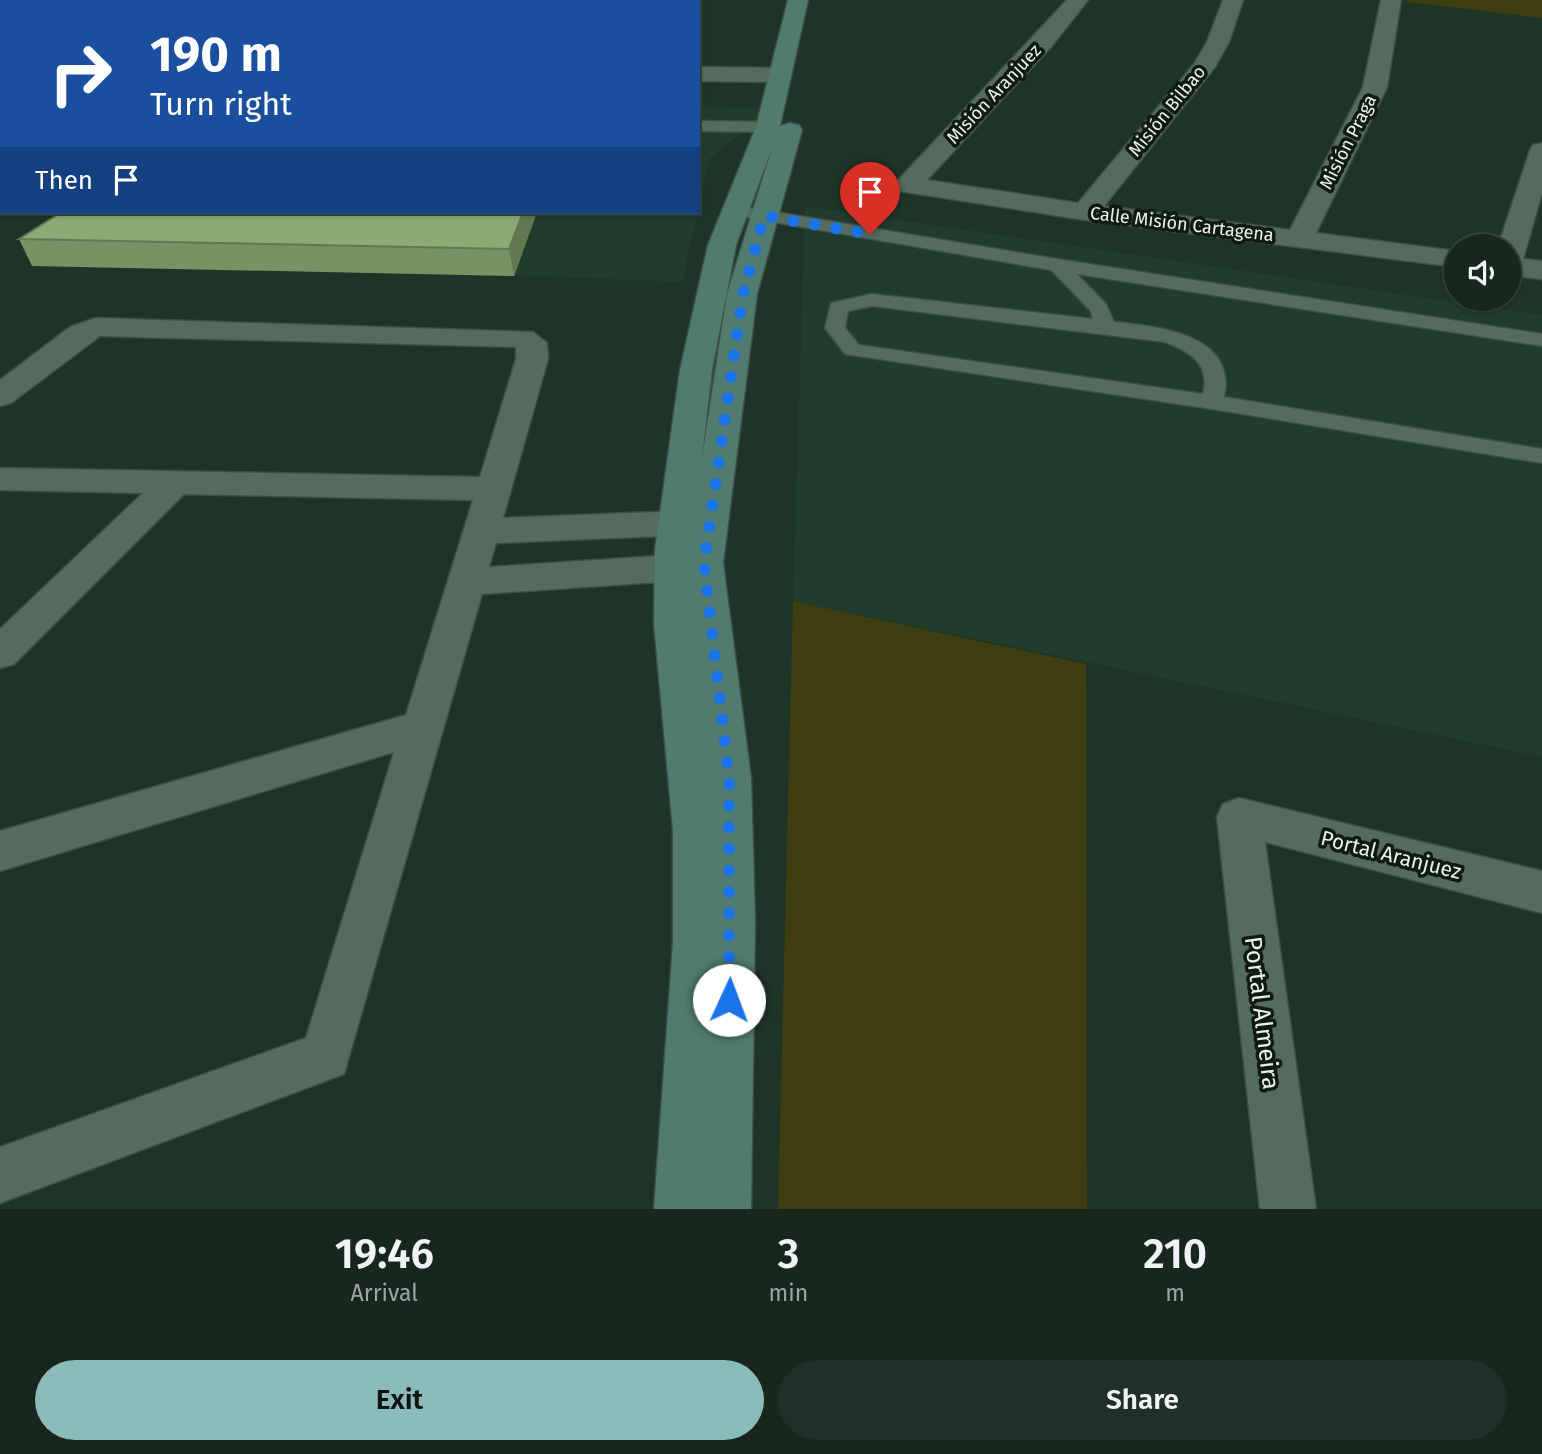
<!DOCTYPE html>
<html lang="en">
<head>
<meta charset="utf-8">
<style>
  :root { --surface:#17271e; --page:#202f27; --text:#f1f3f6; --muted:#9ea5a4; --line:#36443c; --accent:#8bbbb9 }
  body { margin:0; font-family:"Fira Sans",sans-serif; background:var(--page); color:var(--text); height:100vh; display:flex; flex-direction:column; font-size:26px; white-space:nowrap }
  * { box-sizing:border-box; margin:0 }
  p { font-size:23px; color:var(--muted) }
  .icon { flex:none; width:38px; height:38px; fill:none; stroke:currentColor; stroke-width:2; stroke-linecap:round; stroke-linejoin:round }
  .map { position:relative; height:1209px; overflow:hidden }
  .details { display:flex; flex-direction:column; background:var(--surface); flex:1 }
  .details>* { flex:none }
  .top-card { position:absolute; left:0px; top:0px; width:700px; height:214px; box-shadow:0 2px 5px #0004,0 0 0 2px var(--line); background:#1a4fa0; color:#fff; overflow:hidden }
  .tools { position:absolute; left:1444px; top:234px; display:grid; gap:14px }
  .tools a { display:grid; place-items:center; width:77px; height:77px; border-radius:50%; background:var(--surface); box-shadow:0 2px 5px #0004,0 0 0 2px var(--line); font-size:35px }
  .pin { position:absolute; display:grid; place-items:center; width:60px; height:60px; color:#fff; margin:-72px -30px; border-radius:50% 50% 50% 0; rotate:-45deg; box-shadow:0 0 7px #0007 }
  .pin .icon { rotate:45deg }
  .me { position:absolute; width:77px; margin:-38px; rotate:2deg; stroke-linejoin:round; filter:drop-shadow(0 0 5px #0008) }
  .turn { display:flex; align-items:center; gap:24px; height:147px; padding:0 35px; font-size:32px }
  .turn .icon { width:91px; height:91px; stroke-width:2.5 }
  .turn b { display:block; font-size:49px; line-height:60px }
  .then { display:flex; align-items:center; height:66px; padding:0 35px; background:#0003; gap:14px; font-size:26px }
  .eta { display:flex; justify-content:space-evenly; align-items:center; height:119px; text-align:center }
  .eta b { font-size:42px; font-weight:600; line-height:49px }
  .cta { display:flex; gap:14px; margin-top:auto; padding:14px 35px }
  .cta a { flex:1; height:80px; border-radius:42px; background:var(--accent); color:#111; font-size:28px; font-weight:600; line-height:80px; text-align:center }
  .cta a+a { background:var(--page); color:var(--text) }
  .map>svg:first-child { display:block }
  .built { fill:#1f3c2c }
  .green { fill:#3f3e10 }
  .lines { fill:none; stroke-linecap:round; stroke-linejoin:round }
  .service-casing { stroke:#3d4f45; stroke-width:3 }
  .minor-casing { stroke:#3d4f45; stroke-width:3 }
  .secondary-casing { stroke:#3d4f45; stroke-width:3 }
  .service { fill:#546b5d; fill-rule:evenodd }
  .minor { fill:#546b5d; fill-rule:evenodd }
  .secondary { fill:#507b6e; fill-rule:evenodd }
  .wall { fill:#779364 }
  .shaded-wall { fill:#617851 }
  .building { fill:#8aab74; stroke:#617851; stroke-width:2 }
  .route { stroke:#1a73e8; stroke-width:12; stroke-dasharray:0 21.6 }
  .labels { text-anchor:middle; stroke-width:7; stroke-linejoin:round; paint-order:stroke }
  .far-street-label { font-size:18px; fill:#e7f4eb; stroke:#101913 }
  .street-label { font-size:21px; fill:#e7f4eb; stroke:#101913 }
  .near-street-label { font-size:24px; fill:#e7f4eb; stroke:#101913 }
</style>
</head>
<body>
<div class="map">
<svg width="1542" height="1209" viewBox="0 0 1542 1209">
  <rect width="100%" height="100%" fill="#1f3428"/>
  <!-- built -->
  <g class="built">
    <path d="M 698,107 L 773,108 L 710,158 L 698,211 Z"/>
    <path d="M 805,206 L 1542,315 L 1542,757 L 793,601 Z"/>
    <path d="M 114,212 L 698,212 L 682,282 L 48,256 Z"/>
  </g>
  <!-- green -->
  <g class="green">
    <path d="M 1407,0 L 1542,0 L 1542,18 L 1407,2 Z"/>
    <path d="M 793,601 L 1086,664 L 1087,1209 L 778,1209 Z"/>
  </g>
  <g class="lines">
    <!-- service casing -->
    <g class="service-casing">
      <g id="service">
        <path d="M 698,121 L 768,122 L 776,127 L 768,132 L 698,131 Z"/>
        <path d="M 733,205 L 1057,259 L 1542,334 L 1542,346 L 1077,274 L 1106,304 L 1114,322 C 1159,326 1238,335 1224,397 L 1542,449 L 1542,463 L 1212,409 L 845,354 L 825,328 L 831,303 L 872,294 L 1093,319 L 1090,310 L 1051,270 L 727,214 L 724,210 L 727,206 ZM 872,306 L 1165,342 C 1191,352 1210,364 1203,394 L 859,345 L 845,328 L 848,311 Z"/>
      </g>
    </g>
    <!-- minor casing -->
    <g class="minor-casing">
      <g id="minor">
        <path d="M 488,0 L 509,0 L 487,2 Z"/>
        <path d="M 635,0 L 655,0 L 656,2 L 636,2 Z"/>
        <path d="M 1067,0 L 1088,0 L 1051,47 L 927,180 L 1078,203 L 1194,64 L 1207,42 L 1223,0 L 1243,0 L 1229,42 L 1215,67 L 1104,206 L 1290,230 L 1363,87 L 1381,0 L 1401,0 L 1387,87 L 1316,233 L 1456,251 L 1456,267 L 1085,220 L 899,191 L 895,185 L 899,179 Z"/>
        <path d="M 698,67 L 781,68 L 792,75 L 781,82 L 698,81 Z"/>
        <path d="M 1542,143 L 1542,193 L 1523,259 L 1542,261 L 1542,279 L 1508,275 L 1508,247 L 1498,247 L 1530,150 L 1533,145 Z"/>
        <path d="M 96,318 L 533,332 L 547,343 L 548,359 L 503,518 L 709,510 L 722,513 L 727,522 L 722,531 L 709,534 L 496,543 L 489,567 L 674,555 L 704,550 L 717,554 L 723,563 L 717,572 L 674,581 L 482,594 L 344,1074 L 0,1203 L 0,1147 L 306,1038 L 394,752 L 0,871 L 0,831 L 406,715 L 473,500 L 184,494 L 14,664 L 0,668 L 0,629 L 143,493 L 0,490 L 0,468 L 480,477 L 516,359 L 516,347 L 100,336 L 11,403 L 0,406 L 0,380 L 70,327 Z"/>
        <path d="M 1239,798 L 1542,871 L 1542,913 L 1265,842 L 1316,1209 L 1260,1209 L 1217,817 L 1223,804 Z"/>
      </g>
    </g>
    <!-- secondary casing -->
    <g class="secondary-casing">
      <path id="secondary" d="M 788,0 L 808,0 L 780,126 L 790,123 L 799,125 L 802,130 L 757,294 L 723,563 L 751,778 L 755,922 L 751,1209 L 654,1209 L 673,943 L 673,830 L 654,623 L 655,549 L 680,370 L 708,245 L 756,127 ZM 772,148 L 727,294 L 702,458 L 712,370 L 736,245 Z"/>
    </g>
    <!-- service -->
    <use href="#service" class="service"/>
    <!-- minor -->
    <use href="#minor" class="minor"/>
    <!-- secondary -->
    <use href="#secondary" class="secondary"/>
  </g>
  <!-- wall -->
  <path class="wall" d="M 62,212 L 537,212 L 514,276 L 32,266 L 19,239 Z"/>
  <!-- shaded-wall -->
  <path class="shaded-wall" d="M 523,212 L 537,212 L 514,276 L 509,249 Z"/>
  <!-- building -->
  <path class="building" d="M 62,212 L 523,212 L 509,249 L 19,239 Z"/>
  <g class="lines">
    <!-- route -->
    <path class="route" d="M 729,1000 L 729,778 L 704,563 L 743,294 L 764,216 L 870,234"/>
  </g>
  <g class="labels">
    <!-- far-street labels -->
    <g class="far-street-label">
      <text transform="translate(994 94) rotate(-47)" y="6">Misión Aranjuez</text>
      <text transform="translate(1167 111) rotate(-51)" y="6">Misión Bilbao</text>
      <text transform="translate(1348 142) rotate(-63)" y="6">Misión Praga</text>
      <text transform="translate(1182 224) rotate(7)" y="6">Calle Misión Cartagena</text>
    </g>
    <!-- street labels -->
    <g class="street-label">
      <text transform="translate(1391 855) rotate(14)" y="7">Portal Aranjuez</text>
    </g>
    <!-- near-street labels -->
    <g class="near-street-label">
      <text transform="translate(1262 1013) rotate(83)" y="8">Portal Almeira</text>
    </g>
  </g>
</svg>
<div class="tools">
<a><svg class="icon" aria-label="sound" viewBox="0 0 24 24"><path d="M4 9h4l5-4v14l-5-4H4zM17 9q2 3 0 6"/></svg></a>
</div>
<div class="pin" style="left:870px;top:234px;background:#d93025"><svg class="icon" aria-label="arrive" viewBox="0 0 24 24"><path d="M6 21V4h12l-3 4 3 4H6"/></svg></div>
<svg class="me" style="left:729px;top:1000px" viewBox="-20 -20 40 40"><circle r="19" fill="#fff"/><path d="M0-13L10 11 0 6-10 11z" fill="#1a73e8"/></svg>
<div class="top-card">
<div class="turn"><svg class="icon" aria-label="right" viewBox="0 0 24 24"><path d="M7 20v-9h11M14 6l5 5-5 5"/></svg><div><b>190 m</b>Turn right</div></div>
<div class="then">Then<svg class="icon" aria-label="arrive" viewBox="0 0 24 24"><path d="M6 21V4h12l-3 4 3 4H6"/></svg></div>
</div>
</div>
<section class="details">
<div class="eta">
<div><b>19:46</b><p>Arrival</p></div>
<div><b>3</b><p>min</p></div>
<div><b>210</b><p>m</p></div>
</div>
<div class="cta"><a>Exit</a><a>Share</a></div>
</section>
</body>
</html>
